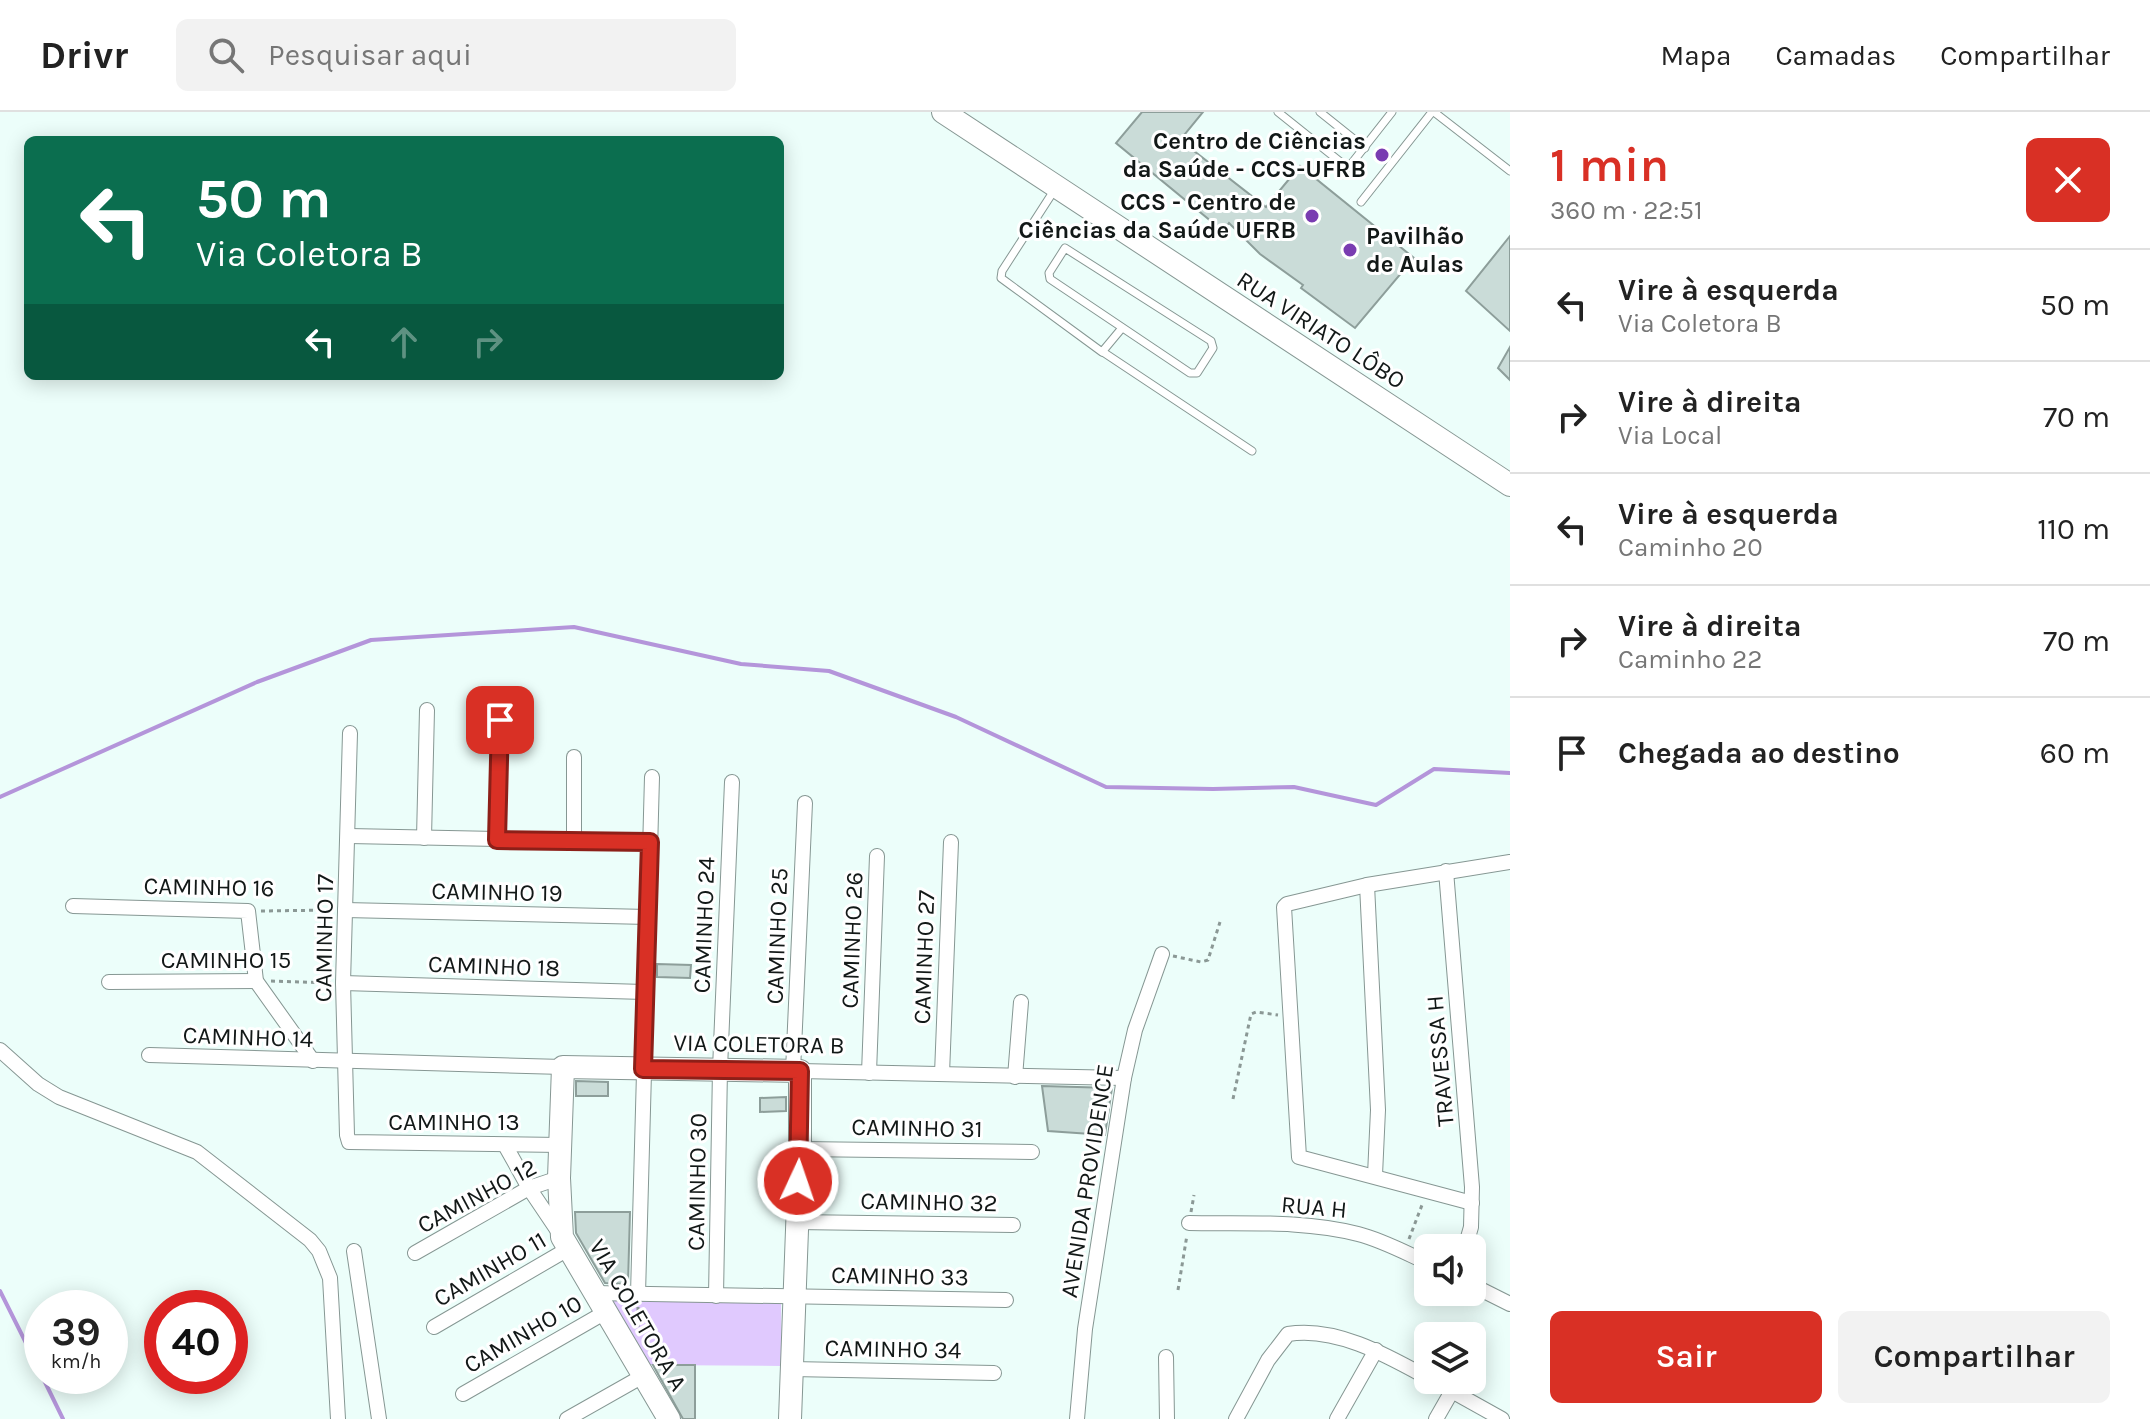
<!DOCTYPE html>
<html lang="pt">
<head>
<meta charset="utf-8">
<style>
  :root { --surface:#fff; --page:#f2f2f2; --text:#222; --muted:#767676; --line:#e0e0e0; --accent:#d93025 }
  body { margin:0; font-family:Karla,sans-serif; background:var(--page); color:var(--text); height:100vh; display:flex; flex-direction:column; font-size:30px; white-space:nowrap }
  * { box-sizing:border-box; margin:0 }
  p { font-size:26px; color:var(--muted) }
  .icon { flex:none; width:44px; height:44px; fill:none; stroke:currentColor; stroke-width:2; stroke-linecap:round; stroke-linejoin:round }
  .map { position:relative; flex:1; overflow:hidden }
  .side { display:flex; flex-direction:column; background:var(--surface); width:640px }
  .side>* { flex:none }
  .banner { position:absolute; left:24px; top:24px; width:760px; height:244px; border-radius:12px; box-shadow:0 4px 20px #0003; background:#0b6e4f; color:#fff; overflow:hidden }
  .buttons { position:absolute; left:1414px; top:1122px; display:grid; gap:16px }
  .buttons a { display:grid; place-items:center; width:72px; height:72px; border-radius:12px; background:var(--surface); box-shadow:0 4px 20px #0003; font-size:40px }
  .speed { position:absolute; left:24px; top:1178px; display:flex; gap:16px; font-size:40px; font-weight:700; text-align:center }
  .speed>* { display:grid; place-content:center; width:104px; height:104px; border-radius:50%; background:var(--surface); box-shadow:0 4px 20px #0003; line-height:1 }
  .speed small { font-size:20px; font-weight:400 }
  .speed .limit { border:12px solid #d22; background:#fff; color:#111 }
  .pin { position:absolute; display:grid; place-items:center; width:68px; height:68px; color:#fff; margin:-34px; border-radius:16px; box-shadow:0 4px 12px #0006 }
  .me { position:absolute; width:88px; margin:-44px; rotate:3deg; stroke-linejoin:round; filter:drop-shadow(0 0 6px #0008) }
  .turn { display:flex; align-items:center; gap:28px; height:168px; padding:0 40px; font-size:36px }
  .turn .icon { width:104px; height:104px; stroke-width:2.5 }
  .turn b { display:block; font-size:56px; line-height:68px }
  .lanes { display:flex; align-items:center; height:76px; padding:0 40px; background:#0003; justify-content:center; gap:40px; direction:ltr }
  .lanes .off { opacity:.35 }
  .round { display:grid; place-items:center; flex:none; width:84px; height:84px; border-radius:12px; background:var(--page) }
  .headline { display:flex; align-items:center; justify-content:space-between; height:136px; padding:0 40px }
  h1 { font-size:48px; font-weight:600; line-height:60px; color:var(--accent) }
  .cta { display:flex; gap:16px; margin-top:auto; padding:16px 40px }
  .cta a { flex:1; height:92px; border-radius:12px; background:var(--accent); color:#fff; font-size:32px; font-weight:600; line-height:92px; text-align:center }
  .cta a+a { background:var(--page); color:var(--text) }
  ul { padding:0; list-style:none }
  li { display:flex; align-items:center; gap:24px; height:112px; padding:0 40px; border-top:2px solid var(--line) }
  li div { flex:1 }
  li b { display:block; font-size:30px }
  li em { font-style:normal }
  header { display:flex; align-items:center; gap:48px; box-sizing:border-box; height:112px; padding:0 40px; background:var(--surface); border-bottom:2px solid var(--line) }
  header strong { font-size:38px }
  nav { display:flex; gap:44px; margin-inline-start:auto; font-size:28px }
  .search { width:560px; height:72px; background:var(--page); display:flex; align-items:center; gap:20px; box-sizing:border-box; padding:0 28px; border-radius:12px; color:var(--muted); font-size:30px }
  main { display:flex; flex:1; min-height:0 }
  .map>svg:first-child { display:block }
  .green { fill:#e0c9fe }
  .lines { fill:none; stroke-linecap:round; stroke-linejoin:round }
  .stream { stroke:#b495da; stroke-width:4 }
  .building { fill:#cadcd8; stroke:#8d9e9a; stroke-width:2 }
  .lane-casing { stroke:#869793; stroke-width:9 }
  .street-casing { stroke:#869793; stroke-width:16 }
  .secondary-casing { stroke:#869793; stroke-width:24 }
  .path { stroke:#8b9895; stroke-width:3; stroke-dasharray:4 4; stroke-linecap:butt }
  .lane { stroke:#fff; stroke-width:7 }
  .street { stroke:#fff; stroke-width:14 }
  .secondary { stroke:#fff; stroke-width:22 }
  .route-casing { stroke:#8d1f18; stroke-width:20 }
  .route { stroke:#d93025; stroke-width:14 }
  .poi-dot { fill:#793cb1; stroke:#fff; stroke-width:3 }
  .labels { text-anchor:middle; stroke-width:6; stroke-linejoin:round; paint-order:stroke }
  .poi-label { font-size:24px; font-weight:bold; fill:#121817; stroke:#fff; text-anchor:end }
  .street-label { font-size:24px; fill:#121817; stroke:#fff }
</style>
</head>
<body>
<header>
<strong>Drivr</strong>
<div class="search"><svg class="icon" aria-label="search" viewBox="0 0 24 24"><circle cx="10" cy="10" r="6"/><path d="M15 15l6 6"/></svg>Pesquisar aqui</div>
<nav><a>Mapa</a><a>Camadas</a><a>Compartilhar</a></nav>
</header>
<main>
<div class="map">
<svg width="1510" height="1307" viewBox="0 0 1510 1307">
  <rect width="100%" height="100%" fill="#ecfefa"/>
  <!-- green -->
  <path class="green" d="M 607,1188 L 781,1191 L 782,1254 L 647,1253 Z"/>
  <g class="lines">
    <!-- stream -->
    <g class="stream">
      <path d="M 0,685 L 257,570 L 371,528 L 574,515 L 741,552 L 829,559 L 956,605 L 1106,675 L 1213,677 L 1294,675 L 1376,693 L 1434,657 L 1510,661"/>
      <path d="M 0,1179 L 42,1263"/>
      <path d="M 42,1264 L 63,1307"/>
    </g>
  </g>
  <!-- building -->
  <g class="building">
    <path d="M 1142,0 L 1203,0 L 1180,28 L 1266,95 L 1300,54 L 1414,146 L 1355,216 L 1301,176 L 1303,173 L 1260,142 L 1229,111 L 1223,119 L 1116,31 Z"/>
    <path d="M 1510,124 L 1510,219 L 1466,179 Z"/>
    <path d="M 1510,235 L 1510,268 L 1498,256 Z"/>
    <path d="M 657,852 L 691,853 L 690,866 L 657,865 Z"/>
    <path d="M 576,969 L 608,970 L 608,984 L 576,984 Z"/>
    <path d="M 1042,974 L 1112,976 L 1105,1023 L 1048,1019 Z"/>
    <path d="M 786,985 L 786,999 L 760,1000 L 760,986 Z"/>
    <path d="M 813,1070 L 822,1071 L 822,1100 L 812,1100 Z"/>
    <path d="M 575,1100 L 630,1100 L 628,1172 L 605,1171 L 576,1121 Z"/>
    <path d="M 653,1253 L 695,1253 L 695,1307 L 683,1307 Z"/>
  </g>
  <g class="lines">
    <!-- lane casing -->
    <g class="lane-casing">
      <g id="lane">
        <path d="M 1278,0 L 1348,56 L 1392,0"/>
        <path d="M 1320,0 L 1365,36"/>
        <path d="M 1434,0 L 1510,59"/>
        <path d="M 1055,77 L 1002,159 L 1001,166 L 1102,240 L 1122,216"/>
        <path d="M 1361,90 L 1432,0"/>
        <path d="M 1065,136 L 1211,229 L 1213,236 L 1197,261 L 1190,261 L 1050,167 L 1049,161 Z"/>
        <path d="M 1103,240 L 1252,339"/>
      </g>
    </g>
    <!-- street casing -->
    <g class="street-casing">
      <g id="street">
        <path d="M 350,621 L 343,871 L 347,1023 L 349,1030 L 560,1033"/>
        <path d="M 349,724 L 650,730"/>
        <path d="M 424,726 L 427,598"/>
        <path d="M 497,728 L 500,608"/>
        <path d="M 574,729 L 574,645"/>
        <path d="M 1446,759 L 1472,1075 L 1471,1115 L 1465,1136"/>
        <path d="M 1367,773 L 1378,998 L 1375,1063"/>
        <path d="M 73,794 L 248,799 L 256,869 L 313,949"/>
        <path d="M 345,798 L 648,805"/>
        <path d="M 109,870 L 256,869"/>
        <path d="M 343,871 L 644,880"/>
        <path d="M 0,938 L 38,972 L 59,985 L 197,1040 L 310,1128 L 319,1139 L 330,1166 L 338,1307"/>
        <path d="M 149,943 L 563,955"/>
        <path d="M 793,959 L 805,691"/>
        <path d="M 800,959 L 1124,966"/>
        <path d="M 869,961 L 877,744"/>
        <path d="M 942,962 L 951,730"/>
        <path d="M 1015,965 L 1021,890"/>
        <path d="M 505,1033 L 529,1076 L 560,1122"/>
        <path d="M 800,1037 L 1032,1040"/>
        <path d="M 1472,1091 L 1299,1045 L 1284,795 L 1287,792 L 1367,773 L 1510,750"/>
        <path d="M 796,1110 L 1013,1113"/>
        <path d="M 1189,1111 C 1245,1112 1304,1108 1358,1122 C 1382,1128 1406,1141 1428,1151"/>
        <path d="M 354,1139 L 379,1307"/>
        <path d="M 415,1141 L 529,1076 L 559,1066"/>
        <path d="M 1472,1173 L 1510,1192"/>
        <path d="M 593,1181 L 1006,1188"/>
        <path d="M 638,1182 L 652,665"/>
        <path d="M 716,1184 L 720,957 L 732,670"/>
        <path d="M 434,1215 L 568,1137"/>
        <path d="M 1166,1245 L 1167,1307"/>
        <path d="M 792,1257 L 994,1261"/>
        <path d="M 1432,1268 L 1502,1307"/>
        <path d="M 463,1282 L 604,1201"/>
        <path d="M 567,1307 L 643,1264"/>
        <path d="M 1077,1307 L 1085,1217 L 1124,966 L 1135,918 L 1162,842"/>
        <path d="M 1236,1307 L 1268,1248 L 1288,1222 C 1336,1214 1388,1244 1428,1266"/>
        <path d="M 1337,1307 L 1376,1238"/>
        <path d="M 1436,1307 L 1452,1279"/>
      </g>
    </g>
    <!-- secondary casing -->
    <g class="secondary-casing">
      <g id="secondary">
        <path d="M 943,0 L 1510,373"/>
        <path d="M 669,1307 L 562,1125 L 559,1066 L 563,955 L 800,959 L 800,1037 L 790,1307"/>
      </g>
    </g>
    <!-- path -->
    <g class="path">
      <path d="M 261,799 L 333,798"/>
      <path d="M 1173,844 L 1201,850 L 1208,848 L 1220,810"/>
      <path d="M 271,869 L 331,871"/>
      <path d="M 1233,987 L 1251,902 L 1256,900 L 1278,903"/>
      <path d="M 1191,1100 L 1194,1083"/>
      <path d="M 1409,1127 L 1422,1093"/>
      <path d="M 1178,1178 L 1187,1123"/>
      <path d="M 638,1195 L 638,1220"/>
    </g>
    <!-- lane -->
    <use href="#lane" class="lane"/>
    <!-- street -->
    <use href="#street" class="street"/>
    <!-- secondary -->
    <use href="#secondary" class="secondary"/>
  </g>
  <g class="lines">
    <!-- route casing -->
    <g class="route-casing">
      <path id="route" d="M 500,608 L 497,728 L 650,730 L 643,957 L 800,959 L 798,1069"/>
    </g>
    <!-- route -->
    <use href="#route" class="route"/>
  </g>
  <!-- markers -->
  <g class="poi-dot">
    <circle cx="1382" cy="43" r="8"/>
    <circle cx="1312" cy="104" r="8"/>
    <circle cx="1350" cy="138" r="8"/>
  </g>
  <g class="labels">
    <!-- poi labels -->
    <g class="poi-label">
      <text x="1366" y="37">Centro de Ciências<tspan x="1366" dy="28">da Saúde - CCS-UFRB</tspan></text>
      <text x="1296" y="98">CCS - Centro de<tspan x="1296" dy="28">Ciências da Saúde UFRB</tspan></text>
      <text x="1366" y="132" text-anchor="start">Pavilhão<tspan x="1366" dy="28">de Aulas</tspan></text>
    </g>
    <!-- street labels -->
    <g class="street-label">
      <text transform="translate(1321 218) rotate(33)" y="8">RUA VIRIATO LÔBO</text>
      <text transform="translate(209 775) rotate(1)" y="8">CAMINHO 16</text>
      <text transform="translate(497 780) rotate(1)" y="8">CAMINHO 19</text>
      <text transform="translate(704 813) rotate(-88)" y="8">CAMINHO 24</text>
      <text transform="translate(777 824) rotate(-88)" y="8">CAMINHO 25</text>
      <text transform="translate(324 826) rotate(-89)" y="8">CAMINHO 17</text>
      <text transform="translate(852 828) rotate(-88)" y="8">CAMINHO 26</text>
      <text transform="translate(924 845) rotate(-88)" y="8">CAMINHO 27</text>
      <text x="226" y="856">CAMINHO 15</text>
      <text transform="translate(494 854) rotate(2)" y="8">CAMINHO 18</text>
      <text transform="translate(248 925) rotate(2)" y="8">CAMINHO 14</text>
      <text transform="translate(759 932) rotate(1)" y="8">VIA COLETORA B</text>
      <text transform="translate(1440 949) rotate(-95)" y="8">TRAVESSA H</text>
      <text x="454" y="1018">CAMINHO 13</text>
      <text transform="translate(917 1016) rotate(1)" y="8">CAMINHO 31</text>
      <text transform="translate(1087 1069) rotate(-81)" y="8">AVENIDA PROVIDENCE</text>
      <text transform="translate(697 1070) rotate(-89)" y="8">CAMINHO 30</text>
      <text transform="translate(477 1084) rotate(-28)" y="8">CAMINHO 12</text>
      <text transform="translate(929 1090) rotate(1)" y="8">CAMINHO 32</text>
      <text transform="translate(1314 1095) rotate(5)" y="8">RUA H</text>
      <text transform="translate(490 1157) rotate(-30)" y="8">CAMINHO 11</text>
      <text transform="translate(900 1164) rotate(1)" y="8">CAMINHO 33</text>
      <text transform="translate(638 1203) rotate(60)" y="8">VIA COLETORA A</text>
      <text transform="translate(523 1222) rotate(-30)" y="8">CAMINHO 10</text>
      <text transform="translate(893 1237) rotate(1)" y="8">CAMINHO 34</text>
    </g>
  </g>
</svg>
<div class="buttons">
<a><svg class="icon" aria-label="sound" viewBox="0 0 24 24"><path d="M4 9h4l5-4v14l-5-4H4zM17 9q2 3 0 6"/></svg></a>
<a><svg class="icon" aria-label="layers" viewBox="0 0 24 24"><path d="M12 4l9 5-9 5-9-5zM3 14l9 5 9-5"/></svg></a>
</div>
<div class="speed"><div>39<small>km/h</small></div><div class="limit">40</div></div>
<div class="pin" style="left:500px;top:608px;background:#d93025"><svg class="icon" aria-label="arrive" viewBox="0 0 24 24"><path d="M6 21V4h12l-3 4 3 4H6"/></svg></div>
<svg class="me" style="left:798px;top:1069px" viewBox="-20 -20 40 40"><circle r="17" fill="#d93025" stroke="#fff" stroke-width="3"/><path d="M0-11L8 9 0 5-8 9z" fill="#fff"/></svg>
<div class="banner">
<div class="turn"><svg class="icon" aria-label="left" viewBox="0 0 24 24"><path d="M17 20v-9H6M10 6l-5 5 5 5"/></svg><div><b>50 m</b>Via Coletora B</div></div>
<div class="lanes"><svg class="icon" aria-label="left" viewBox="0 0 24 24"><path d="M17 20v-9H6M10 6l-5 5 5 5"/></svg><svg class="icon off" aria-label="ahead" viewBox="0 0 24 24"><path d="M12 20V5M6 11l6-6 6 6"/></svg><svg class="icon off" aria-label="right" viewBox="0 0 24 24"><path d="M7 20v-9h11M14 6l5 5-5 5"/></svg></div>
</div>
</div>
<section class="side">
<div class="headline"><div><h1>1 min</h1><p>360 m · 22:51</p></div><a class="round" style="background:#d93025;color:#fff"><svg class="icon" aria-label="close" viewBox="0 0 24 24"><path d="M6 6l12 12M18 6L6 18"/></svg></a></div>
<ul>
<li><svg class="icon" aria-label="left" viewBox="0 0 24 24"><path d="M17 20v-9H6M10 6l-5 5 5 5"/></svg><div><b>Vire à esquerda</b><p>Via Coletora B</p></div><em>50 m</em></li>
<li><svg class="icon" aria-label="right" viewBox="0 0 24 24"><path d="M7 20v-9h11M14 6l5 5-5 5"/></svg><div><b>Vire à direita</b><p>Via Local</p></div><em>70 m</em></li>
<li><svg class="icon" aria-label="left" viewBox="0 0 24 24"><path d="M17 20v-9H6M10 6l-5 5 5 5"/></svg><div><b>Vire à esquerda</b><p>Caminho 20</p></div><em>110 m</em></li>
<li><svg class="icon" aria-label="right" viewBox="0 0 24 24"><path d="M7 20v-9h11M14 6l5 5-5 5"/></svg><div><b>Vire à direita</b><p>Caminho 22</p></div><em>70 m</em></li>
<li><svg class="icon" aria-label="arrive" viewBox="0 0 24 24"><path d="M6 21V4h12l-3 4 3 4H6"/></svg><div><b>Chegada ao destino</b></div><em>60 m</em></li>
</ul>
<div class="cta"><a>Sair</a><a>Compartilhar</a></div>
</section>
</main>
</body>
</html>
